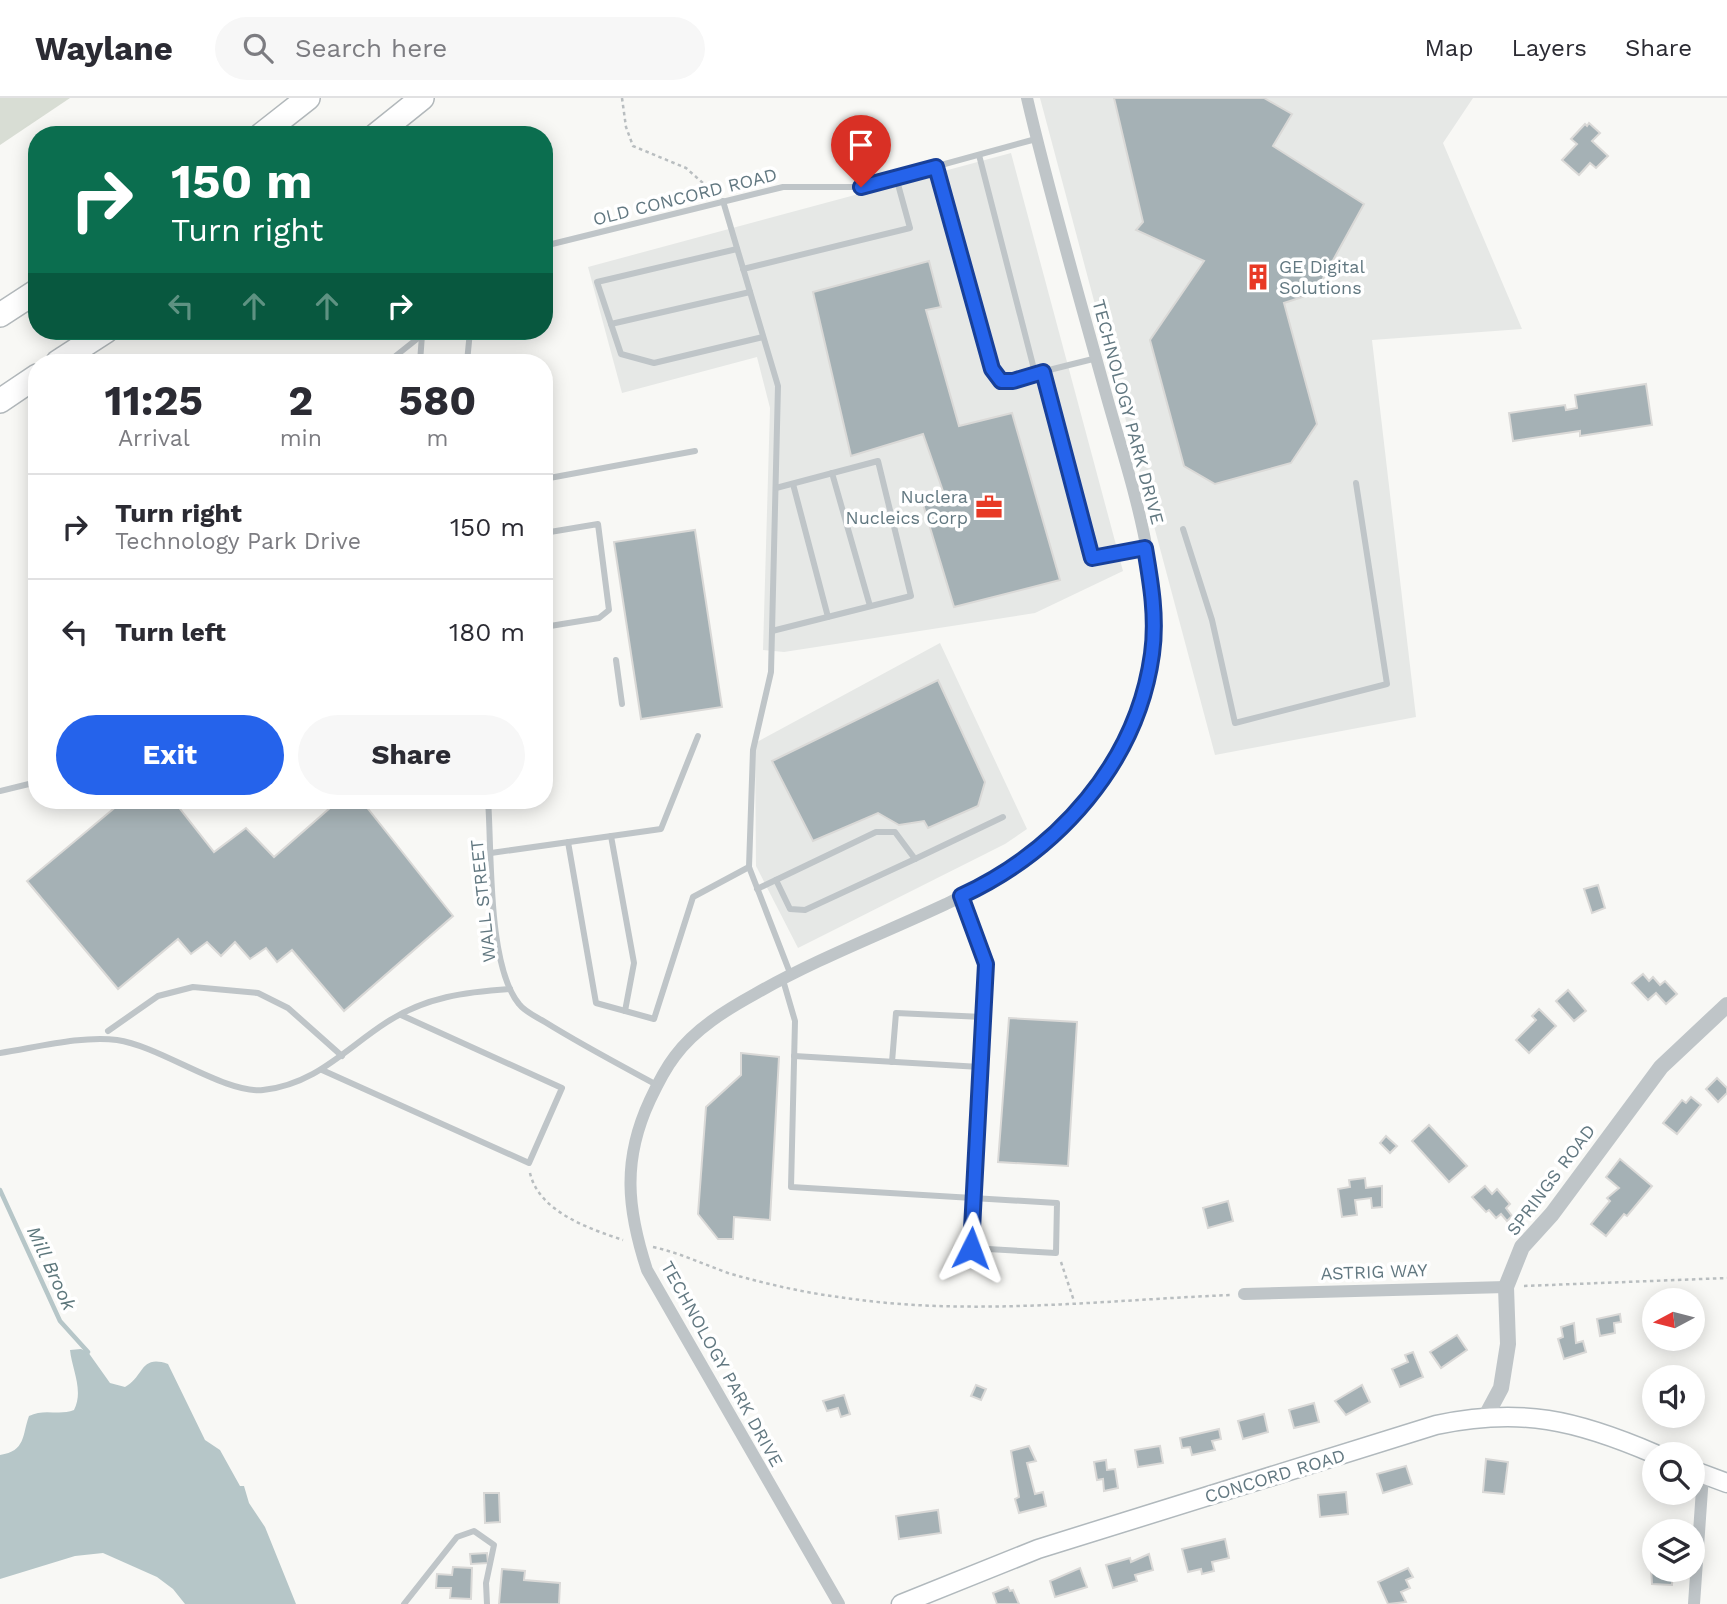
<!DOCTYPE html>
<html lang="en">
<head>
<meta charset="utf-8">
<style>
  :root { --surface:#fff; --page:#f7f7f7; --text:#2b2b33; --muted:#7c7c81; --line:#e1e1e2; --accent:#2563eb }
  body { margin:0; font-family:"Work Sans",sans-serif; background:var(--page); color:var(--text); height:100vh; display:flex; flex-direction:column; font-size:26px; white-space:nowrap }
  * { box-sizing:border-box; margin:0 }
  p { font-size:23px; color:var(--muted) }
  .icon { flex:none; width:38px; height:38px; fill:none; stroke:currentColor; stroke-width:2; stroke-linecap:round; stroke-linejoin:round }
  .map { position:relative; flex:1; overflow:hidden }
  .panel { position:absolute; left:28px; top:256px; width:525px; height:455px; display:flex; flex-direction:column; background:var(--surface); border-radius:28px; box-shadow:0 4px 18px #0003 }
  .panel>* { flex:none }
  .top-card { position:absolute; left:28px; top:28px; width:525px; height:214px; border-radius:28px; box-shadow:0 4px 18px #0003; background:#0b6e4f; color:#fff; overflow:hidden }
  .needle { width:46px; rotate:263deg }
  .controls { position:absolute; left:1642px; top:1190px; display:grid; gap:14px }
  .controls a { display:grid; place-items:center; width:63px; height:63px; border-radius:50%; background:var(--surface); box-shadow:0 4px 18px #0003; font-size:35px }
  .pin { position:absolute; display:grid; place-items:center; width:60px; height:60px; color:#fff; margin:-72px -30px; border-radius:50% 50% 50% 0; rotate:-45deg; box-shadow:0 0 7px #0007 }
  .pin .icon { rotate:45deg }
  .me { position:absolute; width:77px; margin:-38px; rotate:3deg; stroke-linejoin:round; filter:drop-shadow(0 0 5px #0008) }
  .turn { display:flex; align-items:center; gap:24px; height:147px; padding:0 28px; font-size:32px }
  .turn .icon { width:91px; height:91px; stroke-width:2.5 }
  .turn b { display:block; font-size:49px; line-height:60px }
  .lanes { display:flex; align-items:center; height:66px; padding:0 28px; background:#0003; justify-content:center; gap:35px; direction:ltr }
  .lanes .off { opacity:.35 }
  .eta { display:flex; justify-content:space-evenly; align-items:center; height:119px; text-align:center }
  .eta b { font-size:42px; font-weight:700; line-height:49px }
  .primary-button { display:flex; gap:14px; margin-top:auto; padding:14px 28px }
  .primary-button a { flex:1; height:80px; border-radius:42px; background:var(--accent); color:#fff; font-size:28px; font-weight:700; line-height:80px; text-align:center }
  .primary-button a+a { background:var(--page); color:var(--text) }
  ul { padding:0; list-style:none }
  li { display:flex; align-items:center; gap:21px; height:105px; padding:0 28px; border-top:2px solid var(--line) }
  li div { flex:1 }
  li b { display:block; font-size:26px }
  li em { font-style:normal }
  header { display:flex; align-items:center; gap:42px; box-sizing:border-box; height:98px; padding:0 35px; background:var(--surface); border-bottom:2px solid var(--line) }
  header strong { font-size:33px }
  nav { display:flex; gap:38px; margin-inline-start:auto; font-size:24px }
  .search { width:490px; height:63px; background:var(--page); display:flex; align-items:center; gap:18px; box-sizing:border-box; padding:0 24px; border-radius:38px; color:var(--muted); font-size:26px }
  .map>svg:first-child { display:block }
  .built { fill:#e6e8e6 }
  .green { fill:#d8ddd4 }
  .water { fill:#b6c6c8 }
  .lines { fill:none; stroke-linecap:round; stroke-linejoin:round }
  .stream { stroke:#b6c6c8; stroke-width:4.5 }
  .building { fill:#a5b1b5; stroke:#dad9d7; stroke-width:2 }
  .secondary-casing { stroke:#b1b9bd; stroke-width:21 }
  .motorway-casing { stroke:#b2b8bb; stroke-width:26 }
  .path { stroke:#b9bec0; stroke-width:2.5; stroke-dasharray:3.5 3.5; stroke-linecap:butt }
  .service { stroke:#bfc5c8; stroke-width:6 }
  .minor { stroke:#bfc5c8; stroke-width:12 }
  .tertiary { stroke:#bfc5c8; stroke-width:16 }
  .secondary { stroke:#fff; stroke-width:18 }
  .motorway { stroke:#fff; stroke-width:23 }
  .route-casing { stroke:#184099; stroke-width:18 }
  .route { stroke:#2563eb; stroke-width:12 }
  .labels { text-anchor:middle; stroke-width:7; stroke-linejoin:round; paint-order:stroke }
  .street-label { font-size:18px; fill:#627881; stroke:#fff }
  .poi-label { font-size:18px; fill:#627881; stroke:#fff; text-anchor:start }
  .water-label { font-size:19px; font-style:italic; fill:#5d777c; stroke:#fff }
</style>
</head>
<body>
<header>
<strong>Waylane</strong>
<div class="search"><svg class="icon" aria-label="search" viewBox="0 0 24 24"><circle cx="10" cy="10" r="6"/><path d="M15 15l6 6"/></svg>Search here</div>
<nav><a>Map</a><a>Layers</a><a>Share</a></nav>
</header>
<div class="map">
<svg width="1727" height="1506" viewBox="0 0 1727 1506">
  <rect width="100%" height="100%" fill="#f8f8f5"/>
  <!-- built -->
  <g class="built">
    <path d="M 1040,0 L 1473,0 L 1443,45 L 1522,231 L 1372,242 L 1416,619 L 1215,657 Z"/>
    <path d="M 1011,55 L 1123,473 L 1035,515 L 784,554 L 763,552 L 770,310 L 757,259 L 622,295 L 588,169 Z"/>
    <path d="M 940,545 L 1027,731 L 1005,746 L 798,850 L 756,768 L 755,645 Z"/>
  </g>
  <!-- green -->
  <path class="green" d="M 0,0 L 70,0 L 0,47 Z"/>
  <!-- water -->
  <path class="water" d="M 81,1251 L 88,1254 L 110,1285 L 125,1289 C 144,1279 140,1256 168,1266 L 205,1342 L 220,1352 L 240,1388 L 244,1388 L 249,1405 L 265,1429 L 296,1506 L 185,1506 L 173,1491 L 157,1479 L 103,1455 L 75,1458 L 0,1481 L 0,1357 C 26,1353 22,1337 29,1318 C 44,1310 59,1318 74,1312 C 84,1293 72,1271 70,1252 Z"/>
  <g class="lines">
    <!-- stream -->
    <path class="stream" d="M 0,1092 L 60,1223 L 88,1254"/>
  </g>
  <!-- building -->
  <g class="building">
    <path d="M 1114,0 L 1264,0 L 1292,16 L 1273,48 L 1364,106 L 1315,195 L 1284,205 L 1317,326 L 1291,365 L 1215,386 L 1184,368 L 1150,242 L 1204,163 L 1136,132 L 1143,124 Z"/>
    <path d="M 1589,25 L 1600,35 L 1592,43 L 1608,58 L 1596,70 L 1590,65 L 1579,77 L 1562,62 L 1577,46 L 1571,41 L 1585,26 L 1587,28 Z"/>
    <path d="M 929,163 L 941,209 L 926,212 L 959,328 L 1012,315 L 1060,482 L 954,509 L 922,403 L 944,396 L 923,336 L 851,358 L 813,194 Z"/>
    <path d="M 1646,286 L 1652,327 L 1580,338 L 1580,333 L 1513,343 L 1509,315 L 1565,307 L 1566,312 L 1577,310 L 1575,297 Z"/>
    <path d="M 695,432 L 722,609 L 641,621 L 614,444 Z"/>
    <path d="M 938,582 L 985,684 L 978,708 L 928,730 L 924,723 L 899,727 L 878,715 L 813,743 L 772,663 Z"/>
    <path d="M 124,702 L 173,702 L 214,754 L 246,730 L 274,759 L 339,702 L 361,702 L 453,818 L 344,913 L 292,852 L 277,864 L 266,850 L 250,861 L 235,844 L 221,858 L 207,844 L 191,856 L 178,841 L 118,891 L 27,783 Z"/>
    <path d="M 1598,787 L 1605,810 L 1592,815 L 1584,791 Z"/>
    <path d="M 1643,876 L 1649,883 L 1653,879 L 1660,887 L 1665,883 L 1677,896 L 1666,906 L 1656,895 L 1648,902 L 1632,885 Z"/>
    <path d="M 1568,892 L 1586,913 L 1574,923 L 1556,903 Z"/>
    <path d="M 1539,911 L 1556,928 L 1529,955 L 1516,942 L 1536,922 L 1532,918 Z"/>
    <path d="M 1009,920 L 1077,924 L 1068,1068 L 998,1064 Z"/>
    <path d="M 741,955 L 779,959 L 770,1122 L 734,1119 L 733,1141 L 718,1141 L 698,1116 L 706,1009 L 741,977 Z"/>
    <path d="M 1717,980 L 1727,990 L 1727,995 L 1718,1004 L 1706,991 Z"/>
    <path d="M 1691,999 L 1701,1007 L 1677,1036 L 1663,1025 L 1682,1002 L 1686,1005 Z"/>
    <path d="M 1429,1027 L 1467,1068 L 1449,1084 L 1412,1043 Z"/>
    <path d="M 1386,1038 L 1397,1048 L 1390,1055 L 1380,1045 Z"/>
    <path d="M 1620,1061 L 1652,1088 L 1627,1118 L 1624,1116 L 1606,1138 L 1591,1126 L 1610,1103 L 1607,1100 L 1619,1090 L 1606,1079 Z"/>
    <path d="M 1365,1080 L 1366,1090 L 1382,1088 L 1382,1109 L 1372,1110 L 1371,1100 L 1355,1102 L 1357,1117 L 1342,1119 L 1338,1091 L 1350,1089 L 1349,1082 Z"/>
    <path d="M 1485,1088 L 1492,1096 L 1497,1091 L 1510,1106 L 1506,1110 L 1512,1118 L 1507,1123 L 1501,1116 L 1496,1120 L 1489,1112 L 1486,1114 L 1472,1099 Z"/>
    <path d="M 1228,1103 L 1233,1123 L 1208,1130 L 1203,1110 Z"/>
    <path d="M 1620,1216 L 1621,1224 L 1614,1225 L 1615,1235 L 1600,1238 L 1597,1221 Z"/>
    <path d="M 1574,1225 L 1576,1245 L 1583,1243 L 1586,1254 L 1564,1261 L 1558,1241 L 1563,1239 L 1561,1229 Z"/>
    <path d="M 1457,1237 L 1467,1252 L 1441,1270 L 1430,1254 Z"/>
    <path d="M 1413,1254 L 1423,1279 L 1400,1289 L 1392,1271 L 1408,1264 L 1405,1257 Z"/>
    <path d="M 976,1287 L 986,1291 L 981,1302 L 971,1298 Z"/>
    <path d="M 1362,1287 L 1370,1304 L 1346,1317 L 1335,1303 Z"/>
    <path d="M 844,1297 L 850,1316 L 841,1319 L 838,1310 L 827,1313 L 823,1303 Z"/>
    <path d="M 1314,1305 L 1319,1324 L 1294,1330 L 1289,1312 Z"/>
    <path d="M 1264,1316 L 1268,1334 L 1243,1341 L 1238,1323 Z"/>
    <path d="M 1219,1331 L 1221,1341 L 1212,1343 L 1215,1352 L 1192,1357 L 1190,1349 L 1182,1350 L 1180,1340 Z"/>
    <path d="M 1029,1348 L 1036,1363 L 1027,1365 L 1035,1396 L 1043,1394 L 1046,1408 L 1019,1415 L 1015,1401 L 1019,1399 L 1011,1353 Z"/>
    <path d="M 1160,1348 L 1163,1365 L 1138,1369 L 1135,1352 Z"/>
    <path d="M 1486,1361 L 1508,1364 L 1504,1396 L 1483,1394 Z"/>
    <path d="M 1106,1362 L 1107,1372 L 1115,1371 L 1118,1390 L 1104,1393 L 1103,1381 L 1097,1382 L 1094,1364 Z"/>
    <path d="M 1406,1368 L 1412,1386 L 1383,1395 L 1377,1376 Z"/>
    <path d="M 1346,1394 L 1348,1416 L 1320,1419 L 1318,1397 Z"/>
    <path d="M 484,1395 L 499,1395 L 500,1424 L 485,1425 Z"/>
    <path d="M 938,1412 L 941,1435 L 899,1441 L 896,1418 Z"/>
    <path d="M 1225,1441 L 1229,1460 L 1212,1464 L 1214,1473 L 1202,1476 L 1201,1471 L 1188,1474 L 1182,1451 Z"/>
    <path d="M 487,1455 L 488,1465 L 471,1466 L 470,1456 Z"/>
    <path d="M 1650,1455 L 1654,1455 L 1654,1472 L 1673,1472 L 1672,1487 L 1652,1486 Z"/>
    <path d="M 1149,1456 L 1153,1472 L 1135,1477 L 1137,1483 L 1113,1490 L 1106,1467 L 1130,1460 L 1131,1464 Z"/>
    <path d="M 453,1469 L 472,1470 L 471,1501 L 450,1500 L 451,1490 L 436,1490 L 437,1476 L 452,1477 Z"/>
    <path d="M 1080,1470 L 1087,1489 L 1055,1499 L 1050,1483 Z"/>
    <path d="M 1408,1470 L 1413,1479 L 1406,1482 L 1410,1490 L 1401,1494 L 1406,1504 L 1388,1506 L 1378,1484 Z"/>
    <path d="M 502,1471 L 525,1473 L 524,1482 L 560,1485 L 559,1506 L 499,1506 Z"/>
    <path d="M 1008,1489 L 1010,1493 L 1013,1492 L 1019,1506 L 997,1506 L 993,1495 Z"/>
  </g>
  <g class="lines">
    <!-- secondary casing -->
    <g class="secondary-casing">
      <g id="secondary">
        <path d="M 1692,1372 L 1727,1385"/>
        <path d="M 901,1506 L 1038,1451 L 1436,1327 C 1521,1309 1576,1322 1655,1356"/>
      </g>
    </g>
    <!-- motorway casing -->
    <g class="motorway-casing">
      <g id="motorway">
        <path d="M 261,37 L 308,0"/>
        <path d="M 376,37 L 422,0"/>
        <path d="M 0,217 L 37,193"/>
        <path d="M 58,264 L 106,233"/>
        <path d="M 0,303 L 37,278"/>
      </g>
    </g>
    <!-- path -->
    <g class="path">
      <path d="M 622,0 L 626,29 L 633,48 L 686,70 L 713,94"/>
      <path d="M 530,1075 C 539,1114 590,1131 623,1142"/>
      <path d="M 653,1149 C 680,1155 703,1166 728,1175 C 769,1187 811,1196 853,1201 C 974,1218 1108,1202 1230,1197"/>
      <path d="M 1061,1164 L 1074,1203"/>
      <path d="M 1524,1188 L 1727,1180"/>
    </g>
    <!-- service -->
    <g class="service">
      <path d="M 936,69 L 992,271 L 1001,283 L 1013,283 L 1035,275 L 979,57"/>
      <path d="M 723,103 L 778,288 L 771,574 L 753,652 L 749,769 L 790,875"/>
      <path d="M 544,148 L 783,89 L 861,89 L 1036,41"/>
      <path d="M 737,151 L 597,184 L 621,256 L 654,265 L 763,239"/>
      <path d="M 743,171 L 910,130 L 896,79"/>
      <path d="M 611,226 L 750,194"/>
      <path d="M 388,264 L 427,233"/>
      <path d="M 420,264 L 422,237"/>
      <path d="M 467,264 L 470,233"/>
      <path d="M 1041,274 L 1097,260"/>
      <path d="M 1043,274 L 1092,460 L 1145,450"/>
      <path d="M 832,375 L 870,508"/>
      <path d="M 544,381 L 695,353"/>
      <path d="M 793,386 L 828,519"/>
      <path d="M 1183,431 L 1212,522 L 1235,625 L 1387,586 L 1356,385"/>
      <path d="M 544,435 L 598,426 L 609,512 L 599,520 L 544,529"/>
      <path d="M 772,533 L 911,498 L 878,363 L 776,390"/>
      <path d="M 616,562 L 622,606"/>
      <path d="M 0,693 L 37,684"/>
      <path d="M 488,702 C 492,753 487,867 519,906 C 525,914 537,919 545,924 C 582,947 620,967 657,987"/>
      <path d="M 611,738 L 634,865 L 625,913"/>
      <path d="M 568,744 L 596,905 L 654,921 L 693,799 L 749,769"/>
      <path d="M 491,755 L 661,731 L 698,638"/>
      <path d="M 776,782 L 790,811 L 805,812 L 915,761"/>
      <path d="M 757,791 L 876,734 L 895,734 L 915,761 L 1003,719"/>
      <path d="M 783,882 L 795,923 L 791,1089 L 1057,1105 L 1056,1155 L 971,1150 L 986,866 L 961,798"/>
      <path d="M 108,933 L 158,898 L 193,889 L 258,895 L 288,910 L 342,958"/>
      <path d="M 0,955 C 34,950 83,937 117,942 C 160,948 225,996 263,992 C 316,986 345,951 387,924 C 426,899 465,894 510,891"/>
      <path d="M 794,958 L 980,969"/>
      <path d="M 892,964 L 896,915 L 983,919"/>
      <path d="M 322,972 L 529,1065 L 562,990 L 401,917"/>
      <path d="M 404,1506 L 457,1439 L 474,1433 L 494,1447 L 486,1485 L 487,1506"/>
    </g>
    <!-- minor -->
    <g class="minor">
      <path d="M 1244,1196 L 1506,1189"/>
      <path d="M 839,1506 L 647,1172 C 627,1111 622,1062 650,1002 C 657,987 665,971 675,958 C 695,931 726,912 755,896 C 816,861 882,836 946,806 C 980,789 1017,771 1046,746 C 1094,705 1132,643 1147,581 C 1170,491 1130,383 1106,296 C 1079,198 1050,99 1027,0"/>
      <path d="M 1694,1506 L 1703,1377"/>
    </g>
    <!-- tertiary -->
    <path class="tertiary" d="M 1486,1318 L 1501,1290 L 1508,1246 L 1506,1189 L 1522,1149 L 1552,1116 L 1661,969 L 1727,907"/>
    <!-- secondary -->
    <use href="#secondary" class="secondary"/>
    <!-- motorway -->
    <use href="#motorway" class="motorway"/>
  </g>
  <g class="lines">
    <!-- route casing -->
    <g class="route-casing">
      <path id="route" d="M 861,89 L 936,69 L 992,271 L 1001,283 L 1013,283 L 1043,274 L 1092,460 L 1145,450 C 1151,485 1157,520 1152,556 C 1137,665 1058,753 961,798 L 986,866 L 971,1150"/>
    </g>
    <!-- route -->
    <use href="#route" class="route"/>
  </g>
  <!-- icons -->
  <defs>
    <g id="building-bare" transform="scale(2.1)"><path d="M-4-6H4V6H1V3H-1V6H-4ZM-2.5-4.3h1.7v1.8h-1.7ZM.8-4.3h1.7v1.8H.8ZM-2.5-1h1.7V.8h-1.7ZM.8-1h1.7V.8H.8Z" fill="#e83925" stroke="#fff" stroke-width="2.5" paint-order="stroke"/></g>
    <g id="office-bare" transform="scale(2.1)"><path d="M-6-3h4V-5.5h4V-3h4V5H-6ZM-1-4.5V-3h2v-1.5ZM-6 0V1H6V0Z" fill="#e83925" stroke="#fff" stroke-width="2.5" paint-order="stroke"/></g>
  </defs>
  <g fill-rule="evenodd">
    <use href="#building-bare" x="1258" y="179"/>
    <use href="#office-bare" x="989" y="409"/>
  </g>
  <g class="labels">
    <!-- street labels -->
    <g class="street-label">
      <text transform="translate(685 99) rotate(-14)" y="6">OLD CONCORD ROAD</text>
      <text transform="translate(1128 314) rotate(75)" y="6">TECHNOLOGY PARK DRIVE</text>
      <text transform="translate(483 803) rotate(-96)" y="6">WALL STREET</text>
      <text transform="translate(1551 1082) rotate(-53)" y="6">SPRINGS ROAD</text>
      <text transform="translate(1374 1174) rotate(-2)" y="6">ASTRIG WAY</text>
      <text transform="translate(722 1266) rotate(61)" y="6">TECHNOLOGY PARK DRIVE</text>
      <text transform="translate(1275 1378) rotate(-17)" y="6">CONCORD ROAD</text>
    </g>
    <!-- poi labels -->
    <g class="poi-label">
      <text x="1279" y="175">GE Digital<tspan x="1279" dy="21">Solutions</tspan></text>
      <text x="968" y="405" text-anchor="end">Nuclera<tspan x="968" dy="21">Nucleics Corp</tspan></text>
    </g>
    <!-- water labels -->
    <g class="water-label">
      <text transform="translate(52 1170) rotate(65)" y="7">Mill Brook</text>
    </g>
  </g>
</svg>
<div class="controls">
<a><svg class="needle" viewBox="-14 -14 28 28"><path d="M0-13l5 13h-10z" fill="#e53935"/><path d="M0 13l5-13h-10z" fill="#7c7c81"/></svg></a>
<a><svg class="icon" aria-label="sound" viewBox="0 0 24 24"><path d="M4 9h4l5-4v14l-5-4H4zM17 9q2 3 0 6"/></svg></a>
<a><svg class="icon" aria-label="search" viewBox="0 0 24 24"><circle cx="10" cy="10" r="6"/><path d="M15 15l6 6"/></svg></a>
<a><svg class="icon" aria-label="layers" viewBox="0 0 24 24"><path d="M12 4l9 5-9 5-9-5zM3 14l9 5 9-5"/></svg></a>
</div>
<div class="pin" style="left:861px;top:89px;background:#d93025"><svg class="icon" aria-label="arrive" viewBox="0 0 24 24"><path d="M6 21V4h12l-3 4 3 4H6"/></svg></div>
<svg class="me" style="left:971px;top:1150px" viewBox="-20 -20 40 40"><path d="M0-17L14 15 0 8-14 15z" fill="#2563eb" stroke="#fff" stroke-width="4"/></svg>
<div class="top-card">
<div class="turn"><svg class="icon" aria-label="right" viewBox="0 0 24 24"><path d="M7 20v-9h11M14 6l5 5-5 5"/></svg><div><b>150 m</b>Turn right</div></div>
<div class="lanes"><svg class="icon off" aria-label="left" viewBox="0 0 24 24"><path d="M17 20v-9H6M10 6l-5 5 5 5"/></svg><svg class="icon off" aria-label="ahead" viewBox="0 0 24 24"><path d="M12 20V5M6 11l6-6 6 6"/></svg><svg class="icon off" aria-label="ahead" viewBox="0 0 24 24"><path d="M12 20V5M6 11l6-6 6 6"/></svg><svg class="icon" aria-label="right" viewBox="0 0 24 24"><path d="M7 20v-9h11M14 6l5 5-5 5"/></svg></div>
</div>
<section class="panel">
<div class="eta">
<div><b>11:25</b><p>Arrival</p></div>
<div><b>2</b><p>min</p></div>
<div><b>580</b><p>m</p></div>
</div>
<ul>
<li><svg class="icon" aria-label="right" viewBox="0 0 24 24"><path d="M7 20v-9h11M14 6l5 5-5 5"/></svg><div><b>Turn right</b><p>Technology Park Drive</p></div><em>150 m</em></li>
<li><svg class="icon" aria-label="left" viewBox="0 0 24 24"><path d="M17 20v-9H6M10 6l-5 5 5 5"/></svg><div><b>Turn left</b></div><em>180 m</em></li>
</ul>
<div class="primary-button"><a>Exit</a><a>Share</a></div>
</section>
</div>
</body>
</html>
